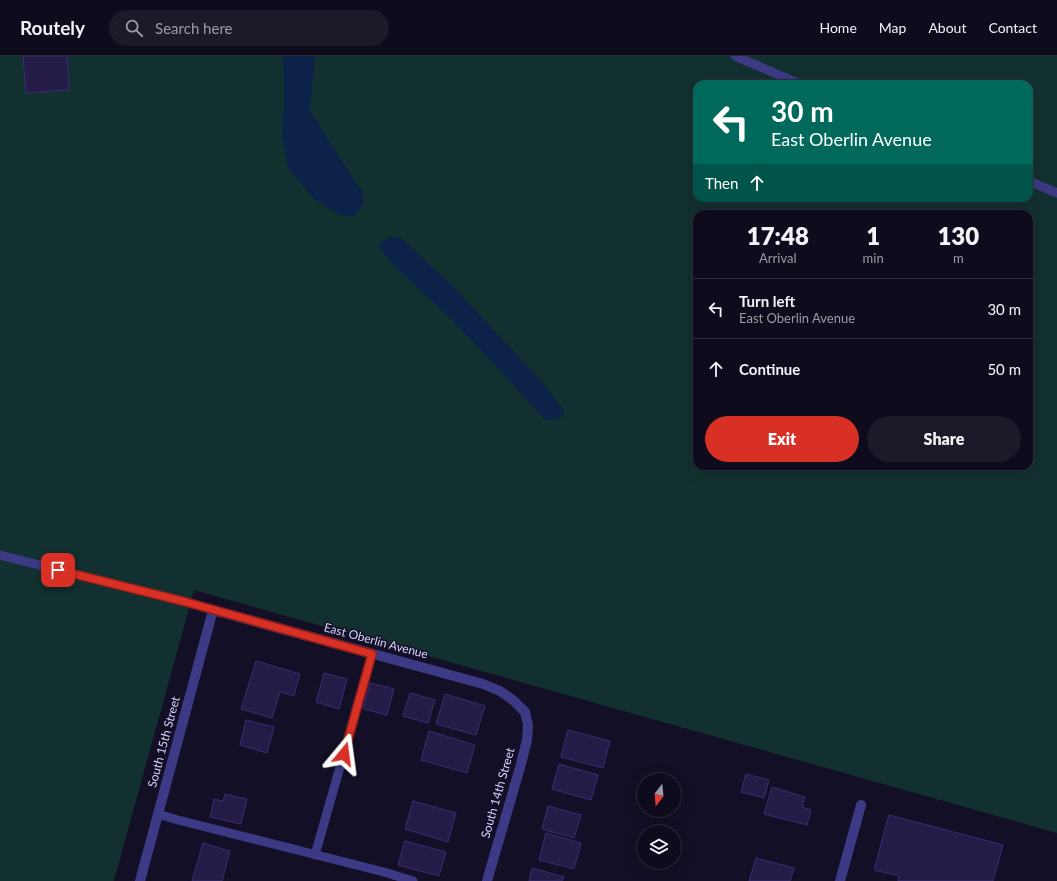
<!DOCTYPE html>
<html lang="en">
<head>
<meta charset="utf-8">
<style>
  :root { --surface:#0e0b1c; --page:#1c1929; --text:#f1f3f6; --muted:#9b9ba3; --line:#2e2b3b; --accent:#d93025 }
  body { margin:0; font-family:Lato,sans-serif; background:var(--page); color:var(--text); height:100vh; display:flex; flex-direction:column; font-size:15px; white-space:nowrap }
  * { box-sizing:border-box; margin:0 }
  p { font-size:13px; color:var(--muted) }
  .icon { flex:none; width:22px; height:22px; fill:none; stroke:currentColor; stroke-width:2; stroke-linecap:round; stroke-linejoin:round }
  .map { position:relative; flex:1; overflow:hidden }
  .details { position:absolute; left:693px; top:154px; width:340px; height:260px; display:flex; flex-direction:column; background:var(--surface); border-radius:12px; box-shadow:0 4px 16px #0002,0 0 0 1px var(--line) }
  .details>* { flex:none }
  .top-card { position:absolute; left:693px; top:24px; width:340px; height:122px; border-radius:12px; box-shadow:0 4px 16px #0002,0 0 0 1px var(--line); background:#00695c; color:#fff; overflow:hidden }
  .needle { width:26px; rotate:196deg }
  .fabs { position:absolute; left:637px; top:717px; display:grid; gap:8px }
  .fabs a { display:grid; place-items:center; width:44px; height:44px; border-radius:50%; background:var(--surface); box-shadow:0 4px 16px #0002,0 0 0 1px var(--line); font-size:20px }
  .pin { position:absolute; display:grid; place-items:center; width:34px; height:34px; color:#fff; margin:-17px; border-radius:8px; box-shadow:0 2px 6px #0006 }
  .me { position:absolute; width:44px; margin:-22px; rotate:16deg; stroke-linejoin:round; filter:drop-shadow(0 0 3px #0008) }
  .turn { display:flex; align-items:center; gap:14px; height:84px; padding:0 12px; font-size:18px }
  .turn .icon { width:52px; height:52px; stroke-width:2.5 }
  .turn b { display:block; font-size:28px; line-height:34px }
  .then { display:flex; align-items:center; height:38px; padding:0 12px; background:#0003; gap:8px; font-size:15px }
  .eta { display:flex; justify-content:space-evenly; align-items:center; height:68px; text-align:center }
  .eta b { font-size:24px; font-weight:800; line-height:28px }
  .button { display:flex; gap:8px; margin-top:auto; padding:8px 12px }
  .button a { flex:1; height:46px; border-radius:24px; background:var(--accent); color:#fff; font-size:16px; font-weight:800; line-height:46px; text-align:center }
  .button a+a { background:var(--page); color:var(--text) }
  ul { padding:0; list-style:none }
  li { display:flex; align-items:center; gap:12px; height:60px; padding:0 12px; border-top:1px solid var(--line) }
  li div { flex:1 }
  li b { display:block; font-size:15px }
  li em { font-style:normal }
  header { display:flex; align-items:center; gap:24px; box-sizing:border-box; height:56px; padding:0 20px; background:var(--surface); border-bottom:1px solid var(--line) }
  header strong { font-size:19px }
  nav { display:flex; gap:22px; margin-inline-start:auto; font-size:14px }
  .search { width:280px; height:36px; background:var(--page); display:flex; align-items:center; gap:10px; box-sizing:border-box; padding:0 14px; border-radius:22px; color:var(--muted); font-size:15px }
  .map>svg:first-child { display:block }
  .green { fill:#12302f; fill-rule:evenodd }
  .water { fill:#0c2248 }
  .building { fill:#241b47; stroke:#3b2d73 }
  .lines { fill:none; stroke-linecap:round; stroke-linejoin:round }
  .service { stroke:#3d3a85; stroke-width:9 }
  .minor { stroke:#3d3a85; stroke-width:10 }
  .route-casing { stroke:#8d1f18; stroke-width:10 }
  .route { stroke:#d93025; stroke-width:7 }
  .labels { text-anchor:middle; stroke-width:3; stroke-linejoin:round; paint-order:stroke }
  .street-label { font-size:12px; fill:#d9d4ff; stroke:#130f26 }
</style>
</head>
<body>
<header>
<strong>Routely</strong>
<div class="search"><svg class="icon" aria-label="search" viewBox="0 0 24 24"><circle cx="10" cy="10" r="6"/><path d="M15 15l6 6"/></svg>Search here</div>
<nav><a>Home</a><a>Map</a><a>About</a><a>Contact</a></nav>
</header>
<div class="map">
<svg width="1057" height="825" viewBox="0 0 1057 825">
  <rect width="100%" height="100%" fill="#130f26"/>
  <!-- green -->
  <path class="green" d="M 0,0 L 1057,0 L 1057,777 L 194,534 L 114,825 L 0,825 ZM 697,28 L 1029,28 L 1029,142 L 697,142 ZM 697,158 L 1029,158 L 1029,410 L 697,410 Z"/>
  <!-- water -->
  <g class="water">
    <path d="M 283,0 L 315,0 L 312,35 L 309,53 L 350,118 L 363,136 L 363,148 L 354,160 L 342,160 L 314,143 L 288,112 L 282,80 L 284,43 Z"/>
    <path d="M 390,181 L 401,182 L 452,229 L 542,326 L 564,354 L 562,362 L 545,364 L 495,309 L 452,264 L 390,206 L 378,188 Z"/>
  </g>
  <!-- building -->
  <g class="building">
    <path d="M 23,0 L 67,0 L 69,34 L 26,37 Z"/>
    <path d="M 256,605 L 300,618 L 294,640 L 280,636 L 272,662 L 241,653 Z"/>
    <path d="M 324,617 L 347,623 L 339,653 L 316,646 Z"/>
    <path d="M 370,627 L 394,633 L 387,659 L 363,653 Z"/>
    <path d="M 410,637 L 435,644 L 428,667 L 403,660 Z"/>
    <path d="M 445,638 L 485,650 L 476,679 L 436,668 Z"/>
    <path d="M 246,664 L 274,671 L 267,697 L 240,689 Z"/>
    <path d="M 568,674 L 610,685 L 603,712 L 561,701 Z"/>
    <path d="M 429,675 L 475,689 L 467,717 L 421,704 Z"/>
    <path d="M 559,708 L 598,719 L 591,744 L 552,733 Z"/>
    <path d="M 746,718 L 769,724 L 764,742 L 741,736 Z"/>
    <path d="M 772,731 L 805,741 L 802,751 L 811,754 L 807,769 L 764,758 Z"/>
    <path d="M 225,738 L 247,743 L 241,768 L 210,761 L 214,743 L 223,745 Z"/>
    <path d="M 413,745 L 456,757 L 448,786 L 405,773 Z"/>
    <path d="M 548,750 L 581,759 L 574,782 L 542,773 Z"/>
    <path d="M 889,759 L 1003,789 L 993,825 L 898,825 L 899,820 L 874,814 Z"/>
    <path d="M 546,777 L 581,787 L 574,813 L 539,804 Z"/>
    <path d="M 405,785 L 446,796 L 439,820 L 398,809 Z"/>
    <path d="M 203,787 L 230,795 L 222,825 L 192,825 Z"/>
    <path d="M 756,802 L 794,812 L 790,825 L 749,825 Z"/>
    <path d="M 532,812 L 564,821 L 562,825 L 529,825 Z"/>
  </g>
  <g class="lines">
    <!-- service -->
    <g class="service">
      <path d="M 735,0 L 800,28"/>
      <path d="M 1029,125 L 1057,137"/>
      <path d="M 0,499 L 186,546 L 213,554"/>
      <path d="M 158,758 L 178,764 L 384,816 L 413,825"/>
      <path d="M 315,799 L 372,598"/>
    </g>
    <!-- minor -->
    <g class="minor">
      <path d="M 140,825 L 213,554 L 483,628 L 500,635 L 514,645 L 525,656 L 528,669 L 527,684 L 521,708 L 487,825"/>
      <path d="M 840,825 L 861,749"/>
    </g>
  </g>
  <g class="lines">
    <!-- route casing -->
    <g class="route-casing">
      <path id="route" d="M 58,514 L 186,546 L 372,598 L 344,698"/>
    </g>
    <!-- route -->
    <use href="#route" class="route"/>
  </g>
  <g class="labels">
    <!-- street labels -->
    <g class="street-label">
      <text transform="translate(376 585) rotate(15)" y="4">East Oberlin Avenue</text>
      <text transform="translate(164 686) rotate(-75)" y="4">South 15th Street</text>
      <text transform="translate(498 737) rotate(-74)" y="4">South 14th Street</text>
    </g>
  </g>
</svg>
<div class="fabs">
<a><svg class="needle" viewBox="-14 -14 28 28"><path d="M0-13l5 13h-10z" fill="#e53935"/><path d="M0 13l5-13h-10z" fill="#9b9ba3"/></svg></a>
<a><svg class="icon" aria-label="layers" viewBox="0 0 24 24"><path d="M12 4l9 5-9 5-9-5zM3 14l9 5 9-5"/></svg></a>
</div>
<div class="pin" style="left:58px;top:514px;background:#d93025"><svg class="icon" aria-label="arrive" viewBox="0 0 24 24"><path d="M6 21V4h12l-3 4 3 4H6"/></svg></div>
<svg class="me" style="left:344px;top:698px" viewBox="-20 -20 40 40"><path d="M0-17L14 15 0 8-14 15z" fill="#d93025" stroke="#fff" stroke-width="4"/></svg>
<div class="top-card">
<div class="turn"><svg class="icon" aria-label="left" viewBox="0 0 24 24"><path d="M17 20v-9H6M10 6l-5 5 5 5"/></svg><div><b>30 m</b>East Oberlin Avenue</div></div>
<div class="then">Then<svg class="icon" aria-label="ahead" viewBox="0 0 24 24"><path d="M12 20V5M6 11l6-6 6 6"/></svg></div>
</div>
<section class="details">
<div class="eta">
<div><b>17:48</b><p>Arrival</p></div>
<div><b>1</b><p>min</p></div>
<div><b>130</b><p>m</p></div>
</div>
<ul>
<li><svg class="icon" aria-label="left" viewBox="0 0 24 24"><path d="M17 20v-9H6M10 6l-5 5 5 5"/></svg><div><b>Turn left</b><p>East Oberlin Avenue</p></div><em>30 m</em></li>
<li><svg class="icon" aria-label="ahead" viewBox="0 0 24 24"><path d="M12 20V5M6 11l6-6 6 6"/></svg><div><b>Continue</b></div><em>50 m</em></li>
</ul>
<div class="button"><a>Exit</a><a>Share</a></div>
</section>
</div>
</body>
</html>
